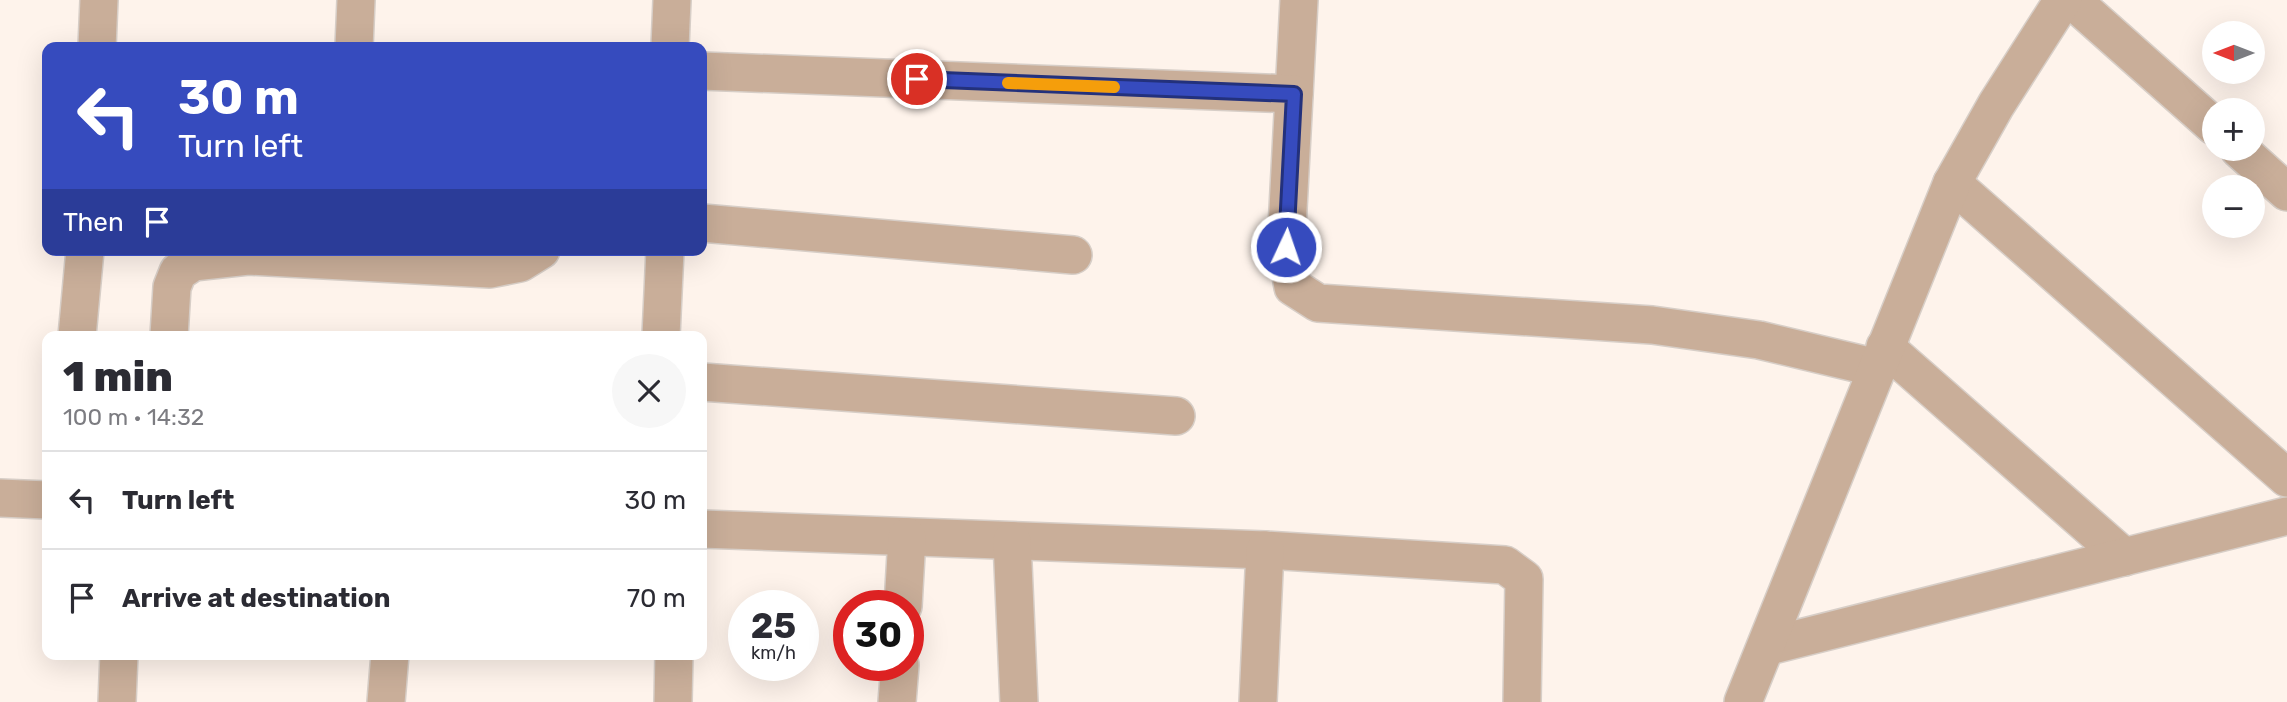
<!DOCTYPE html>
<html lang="en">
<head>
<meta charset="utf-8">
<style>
  :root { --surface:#fff; --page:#f7f7f7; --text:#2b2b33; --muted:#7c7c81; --line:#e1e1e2 }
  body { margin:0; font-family:Rubik,sans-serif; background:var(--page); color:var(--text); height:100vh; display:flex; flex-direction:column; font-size:26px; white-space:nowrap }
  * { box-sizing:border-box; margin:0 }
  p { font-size:23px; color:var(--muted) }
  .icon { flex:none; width:38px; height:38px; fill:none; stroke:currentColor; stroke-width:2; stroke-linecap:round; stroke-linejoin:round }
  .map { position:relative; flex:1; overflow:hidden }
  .sheet { position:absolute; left:42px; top:331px; width:665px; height:329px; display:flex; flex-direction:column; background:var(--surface); border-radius:14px; box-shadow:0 7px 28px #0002 }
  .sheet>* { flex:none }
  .top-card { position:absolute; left:42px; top:42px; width:665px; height:214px; border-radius:14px; box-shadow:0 7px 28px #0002; background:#364bbe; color:#fff; overflow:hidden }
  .needle { width:46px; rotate:270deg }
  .buttons { position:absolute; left:2202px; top:21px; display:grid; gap:14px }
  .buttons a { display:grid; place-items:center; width:63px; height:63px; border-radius:50%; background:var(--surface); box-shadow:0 7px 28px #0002; font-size:35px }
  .speed { position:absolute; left:728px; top:590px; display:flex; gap:14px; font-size:35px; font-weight:700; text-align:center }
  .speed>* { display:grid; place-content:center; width:91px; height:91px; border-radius:50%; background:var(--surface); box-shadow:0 7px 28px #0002; line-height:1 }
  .speed small { font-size:18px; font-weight:400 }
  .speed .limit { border:10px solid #d22; background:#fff; color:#111 }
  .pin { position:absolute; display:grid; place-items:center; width:60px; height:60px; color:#fff; margin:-30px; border:4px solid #fff; border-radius:50%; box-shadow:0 2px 7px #0007 }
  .me { position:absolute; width:77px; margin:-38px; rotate:3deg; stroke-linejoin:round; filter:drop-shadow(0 0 5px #0008) }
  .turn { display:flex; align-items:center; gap:24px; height:147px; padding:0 21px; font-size:32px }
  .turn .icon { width:91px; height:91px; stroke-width:2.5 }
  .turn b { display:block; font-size:49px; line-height:60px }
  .then { display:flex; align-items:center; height:66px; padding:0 21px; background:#0003; gap:14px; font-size:26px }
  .round { display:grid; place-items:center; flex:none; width:74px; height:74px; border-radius:37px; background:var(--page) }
  .head { display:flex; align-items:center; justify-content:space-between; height:119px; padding:0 21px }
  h1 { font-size:42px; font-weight:800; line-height:52px }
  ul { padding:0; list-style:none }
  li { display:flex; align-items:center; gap:21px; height:98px; padding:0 21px; border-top:2px solid var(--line) }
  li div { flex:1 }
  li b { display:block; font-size:26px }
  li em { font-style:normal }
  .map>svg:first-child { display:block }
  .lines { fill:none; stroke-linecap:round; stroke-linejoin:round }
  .street-casing { stroke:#d7cec7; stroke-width:40 }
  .street { stroke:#c9ae99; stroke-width:37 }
  .route-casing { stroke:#23317c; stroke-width:18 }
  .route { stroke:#364bbe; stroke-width:12 }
  .slow { stroke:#f59e0b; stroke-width:12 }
</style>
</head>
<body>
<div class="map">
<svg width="2287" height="702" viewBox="0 0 2287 702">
  <rect width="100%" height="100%" fill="#fef3eb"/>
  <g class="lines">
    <!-- street casing -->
    <g class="street-casing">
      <g id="street">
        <path d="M 1299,0 L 1286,247 L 1293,287 L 1318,303 L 1652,325 L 1759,340 L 1877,368"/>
        <path d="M 2072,0 L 2214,126"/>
        <path d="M 97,47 L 99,0"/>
        <path d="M 354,47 L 356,0"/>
        <path d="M 670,47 L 672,0"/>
        <path d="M 702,71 L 1294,94"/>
        <path d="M 2239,149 L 2287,192"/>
        <path d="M 1952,183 L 2287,478"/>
        <path d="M 702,223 L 1073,255"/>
        <path d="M 77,336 L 85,250"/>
        <path d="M 169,336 L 172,287 L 178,272 L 193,262 L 248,256 L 490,269 L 520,263 L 541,250"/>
        <path d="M 661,336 L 665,250"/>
        <path d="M 1885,347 L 2124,557"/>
        <path d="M 702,382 L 1176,416"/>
        <path d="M 0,498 L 47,500"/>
        <path d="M 702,529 L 1265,550 L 1505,565 L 1524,579 L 1522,702"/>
        <path d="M 1012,541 L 1019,702"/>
        <path d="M 903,606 L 907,537"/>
        <path d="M 1769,646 L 2287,516"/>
        <path d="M 117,702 L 119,654"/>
        <path d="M 386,702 L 390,654"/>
        <path d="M 673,702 L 674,654"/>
        <path d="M 897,702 L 900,665"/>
        <path d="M 1258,702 L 1265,550"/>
        <path d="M 1743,702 L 1952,183 L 1996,105 L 2063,0"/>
      </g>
    </g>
    <!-- street -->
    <use href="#street" class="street"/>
  </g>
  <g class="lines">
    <!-- route casing -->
    <g class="route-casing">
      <path id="route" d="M 917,79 L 1294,94 L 1286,247"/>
    </g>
    <!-- route -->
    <use href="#route" class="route"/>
    <!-- slow -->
    <path class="slow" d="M 1008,83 L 1114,87"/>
  </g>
</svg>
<div class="buttons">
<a><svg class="needle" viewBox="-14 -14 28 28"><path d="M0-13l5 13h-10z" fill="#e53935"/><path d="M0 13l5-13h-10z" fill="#7c7c81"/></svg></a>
<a>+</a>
<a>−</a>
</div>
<div class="speed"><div>25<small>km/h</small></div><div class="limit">30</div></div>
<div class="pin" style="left:917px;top:79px;background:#d93025"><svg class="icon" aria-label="arrive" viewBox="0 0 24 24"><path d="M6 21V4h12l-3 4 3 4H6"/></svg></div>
<svg class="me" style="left:1286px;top:247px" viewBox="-20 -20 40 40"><circle r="17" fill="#364bbe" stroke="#fff" stroke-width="3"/><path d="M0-11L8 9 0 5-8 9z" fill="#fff"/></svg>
<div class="top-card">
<div class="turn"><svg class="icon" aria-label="left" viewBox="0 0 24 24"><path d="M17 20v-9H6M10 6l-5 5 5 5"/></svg><div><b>30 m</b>Turn left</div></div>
<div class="then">Then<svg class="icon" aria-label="arrive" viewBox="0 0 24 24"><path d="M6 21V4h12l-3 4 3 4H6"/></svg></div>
</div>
<section class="sheet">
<div class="head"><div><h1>1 min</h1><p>100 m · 14:32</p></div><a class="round"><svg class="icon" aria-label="close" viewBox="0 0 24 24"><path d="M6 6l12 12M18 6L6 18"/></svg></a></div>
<ul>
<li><svg class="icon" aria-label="left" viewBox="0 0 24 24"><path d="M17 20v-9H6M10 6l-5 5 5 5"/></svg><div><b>Turn left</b></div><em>30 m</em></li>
<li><svg class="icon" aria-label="arrive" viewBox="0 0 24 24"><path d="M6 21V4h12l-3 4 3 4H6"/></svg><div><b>Arrive at destination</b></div><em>70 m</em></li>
</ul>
</section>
</div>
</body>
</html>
